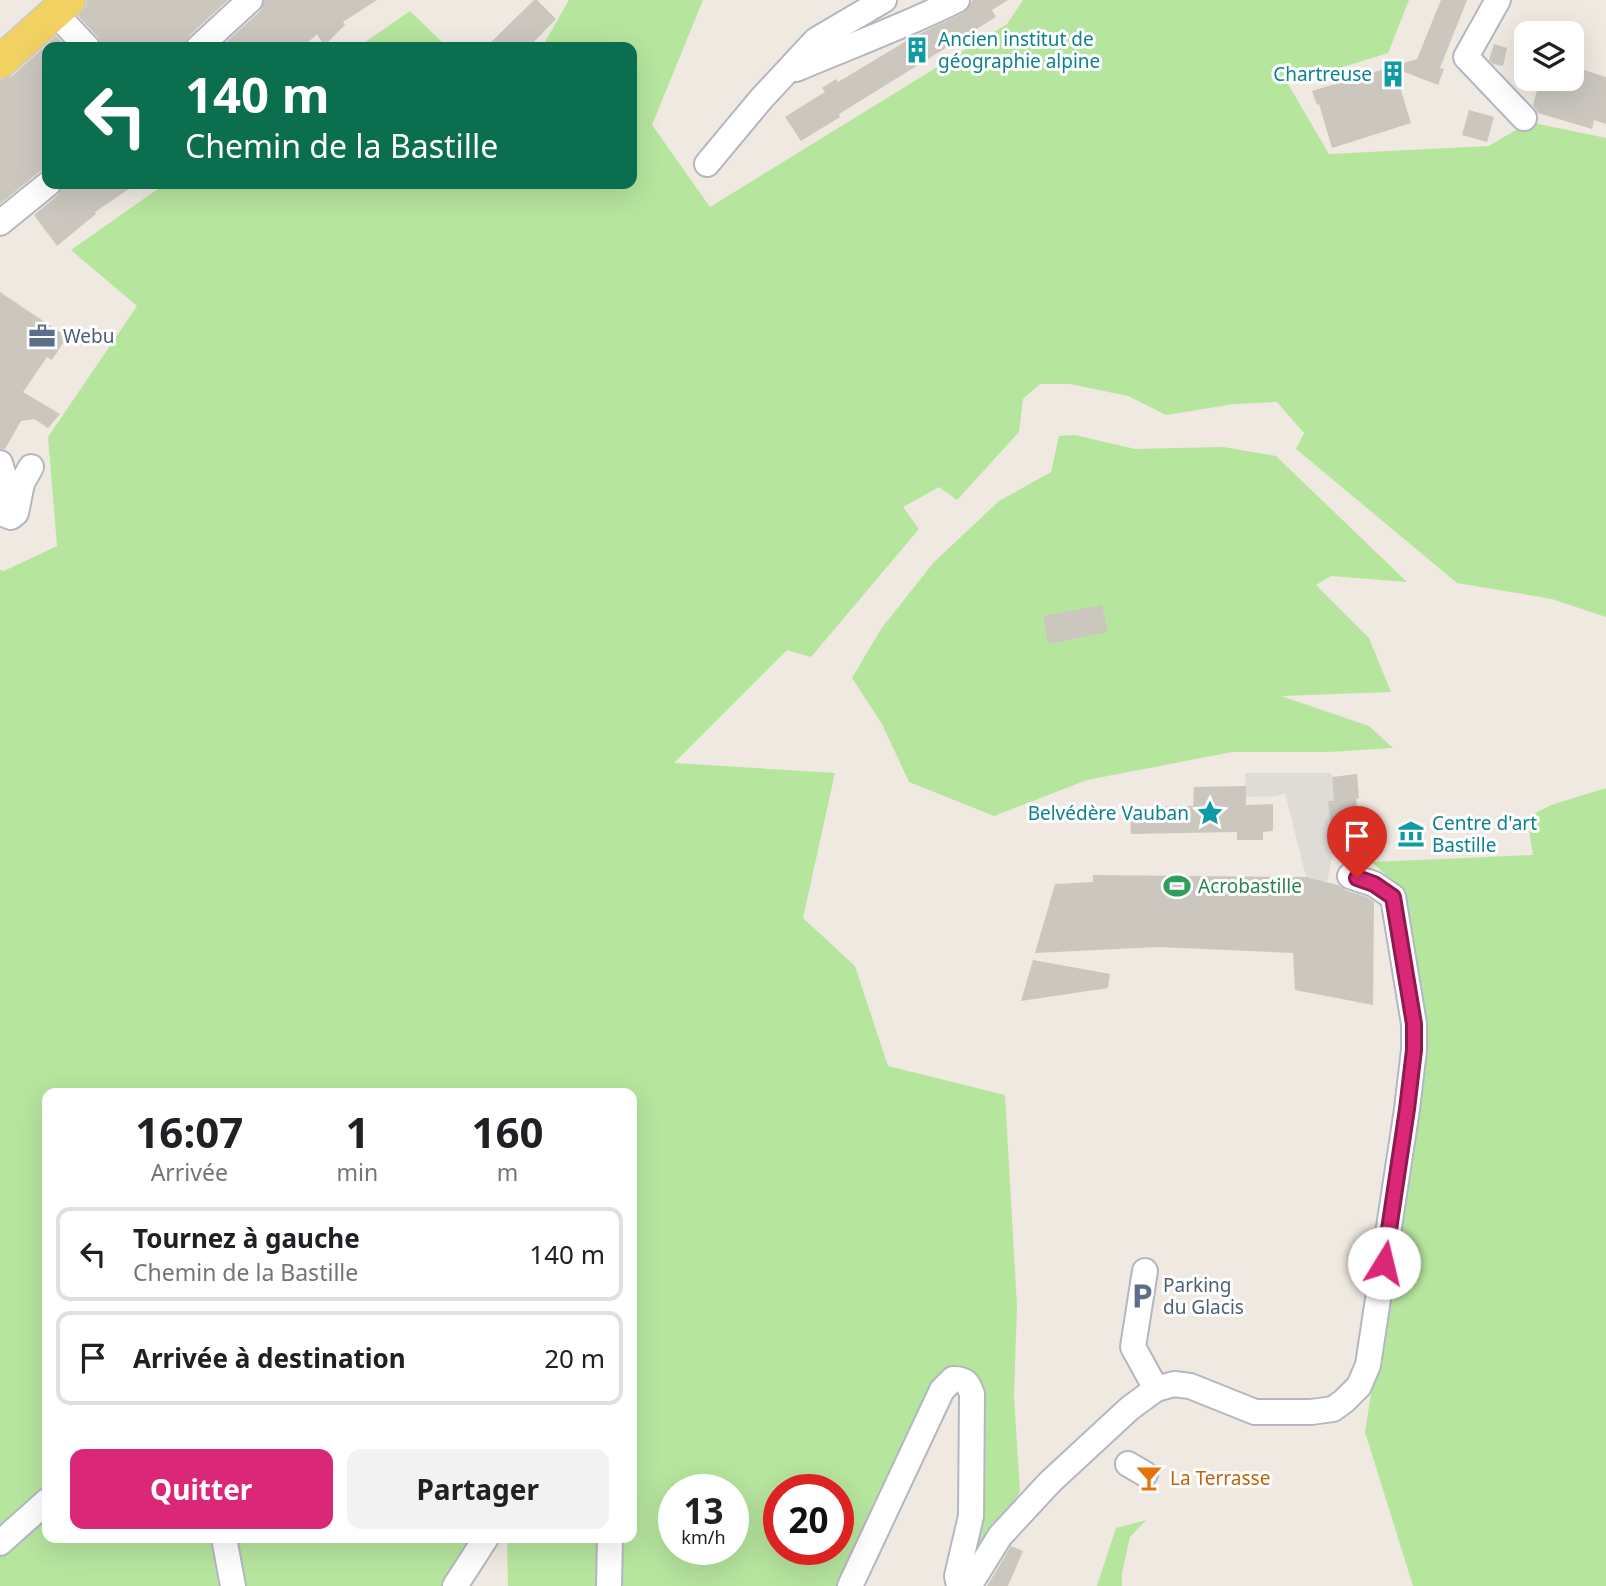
<!DOCTYPE html>
<html lang="fr">
<head>
<meta charset="utf-8">
<style>
  :root { --surface:#fff; --page:#f2f2f2; --text:#202124; --muted:#757577; --line:#e0e0e0; --accent:#db2777 }
  body { margin:0; font-family:"Noto Sans",sans-serif; background:var(--page); color:var(--text); height:100vh; display:flex; flex-direction:column; font-size:26px; white-space:nowrap }
  * { box-sizing:border-box; margin:0 }
  p { font-size:23px; color:var(--muted) }
  .icon { flex:none; width:38px; height:38px; fill:none; stroke:currentColor; stroke-width:2; stroke-linecap:round; stroke-linejoin:round }
  .map { position:relative; flex:1; overflow:hidden }
  .details { position:absolute; left:42px; top:1088px; width:595px; height:455px; display:flex; flex-direction:column; background:var(--surface); border-radius:14px; box-shadow:0 7px 28px #0002 }
  .details>* { flex:none }
  .guide { position:absolute; left:42px; top:42px; width:595px; height:147px; border-radius:14px; box-shadow:0 7px 28px #0002; background:#0b6e4f; color:#fff; overflow:hidden }
  .buttons { position:absolute; left:1514px; top:21px; display:grid; gap:14px }
  .buttons a { display:grid; place-items:center; width:70px; height:70px; border-radius:14px; background:var(--surface); box-shadow:0 7px 28px #0002; font-size:35px }
  .speed { position:absolute; left:658px; top:1474px; display:flex; gap:14px; font-size:35px; font-weight:700; text-align:center }
  .speed>* { display:grid; place-content:center; width:91px; height:91px; border-radius:50%; background:var(--surface); box-shadow:0 7px 28px #0002; line-height:1 }
  .speed small { font-size:18px; font-weight:400 }
  .speed .limit { border:10px solid #d22; background:#fff; color:#111 }
  .pin { position:absolute; display:grid; place-items:center; width:60px; height:60px; color:#fff; margin:-72px -30px; border-radius:50% 50% 50% 0; rotate:-45deg; box-shadow:0 0 7px #0007 }
  .pin .icon { rotate:45deg }
  .me { position:absolute; width:77px; margin:-38px; rotate:9deg; stroke-linejoin:round; filter:drop-shadow(0 0 5px #0008) }
  .turn { display:flex; align-items:center; gap:24px; height:147px; padding:0 28px; font-size:32px }
  .turn .icon { width:91px; height:91px; stroke-width:2.5 }
  .turn b { display:block; font-size:49px; line-height:60px }
  .eta { display:flex; justify-content:space-evenly; align-items:center; height:119px; text-align:center }
  .eta b { font-size:42px; font-weight:700; line-height:49px }
  .primary-button { display:flex; gap:14px; margin-top:auto; padding:14px 28px }
  .primary-button a { flex:1; height:80px; border-radius:14px; background:var(--accent); color:#fff; font-size:28px; font-weight:700; line-height:80px; text-align:center }
  .primary-button a+a { background:var(--page); color:var(--text) }
  ul { padding:0; list-style:none }
  li { display:flex; align-items:center; gap:21px; height:94px; margin:0 14px 10px; padding:0 14px; border:4px solid var(--line); border-radius:14px }
  li div { flex:1 }
  li b { display:block; font-size:26px }
  li em { font-style:normal }
  .map>svg:first-child { display:block }
  .green { fill:#b6e59e; fill-rule:evenodd }
  .plaza { fill:#dfdcd8 }
  .building { fill:#cbc7bf }
  .lines { fill:none; stroke-linecap:round; stroke-linejoin:round }
  .minor-casing { stroke:#b4b7c1; stroke-width:28 }
  .major-casing { stroke:#c9c9c9; stroke-width:35 }
  .minor { stroke:#fff; stroke-width:24 }
  .major { stroke:#f2d163; stroke-width:32 }
  .route-casing { stroke:#8e194d; stroke-width:18 }
  .route { stroke:#db2777; stroke-width:12 }
  .labels { text-anchor:middle; stroke-width:6; stroke-linejoin:round; paint-order:stroke }
  .culture-label { font-size:19px; fill:#0d838f; stroke:#fff; text-anchor:start }
  .service-label { font-size:19px; fill:#4e5e75; stroke:#fff; text-anchor:start }
  .leisure-label { font-size:19px; fill:#27864d; stroke:#fff; text-anchor:start }
  .food-label { font-size:19px; fill:#c56008; stroke:#fff; text-anchor:start }
</style>
</head>
<body>
<div class="map">
<svg width="1606" height="1586" viewBox="0 0 1606 1586">
  <rect width="100%" height="100%" fill="#efe9e1"/>
  <!-- green -->
  <g class="green">
    <path d="M 569,0 L 703,0 L 652,125 L 710,207 L 1007,24 L 1023,0 L 1409,0 L 1388,53 L 1288,84 L 1329,154 L 1489,146 L 1529,122 L 1606,138 L 1606,617 L 1552,599 L 1457,583 L 1296,449 L 1304,433 L 1277,402 L 1234,404 L 1166,415 L 1128,396 L 1070,384 L 1040,384 L 1023,399 L 1019,432 L 957,500 L 939,487 L 903,507 L 919,529 L 811,657 L 787,650 L 674,763 L 835,773 L 803,918 L 855,966 L 888,1066 L 1005,1095 L 1017,1306 L 1014,1395 L 1020,1492 L 983,1549 L 979,1551 L 974,1549 L 972,1394 L 953,1379 L 850,1586 L 508,1586 L 507,1538 L 632,1538 L 632,1094 L 47,1094 L 47,1538 L 494,1538 L 462,1586 L 0,1586 L 0,570 L 4,571 L 57,546 L 48,437 L 137,306 L 71,250 L 165,184 L 632,184 L 632,47 L 542,47 ZM 674,1489 L 733,1489 L 733,1549 L 674,1549 ZM 779,1489 L 838,1489 L 838,1549 L 779,1549 Z"/>
    <path d="M 410,11 L 447,47 L 358,47 Z"/>
    <path d="M 1075,435 L 1135,449 L 1223,447 L 1276,456 L 1407,582 L 1331,576 L 1316,585 L 1369,638 L 1391,692 L 1281,696 L 1369,726 L 1393,748 L 1328,752 L 1232,752 L 1087,780 L 994,816 L 909,782 L 882,724 L 852,678 L 881,629 L 934,562 L 999,501 L 1051,472 L 1059,436 Z"/>
    <path d="M 1606,788 L 1606,1586 L 1413,1586 L 1365,1432 L 1427,1036 L 1407,965 L 1402,890 L 1372,862 L 1533,855 L 1527,817 L 1551,805 Z"/>
    <path d="M 1146,1520 L 1130,1537 L 1122,1573 L 1122,1586 L 1097,1586 L 1116,1528 Z"/>
  </g>
  <!-- plaza -->
  <path class="plaza" d="M 1245,773 L 1331,773 L 1335,801 L 1328,802 L 1332,840 L 1330,851 L 1333,853 L 1327,882 L 1306,877 L 1285,793 L 1277,796 L 1246,797 Z"/>
  <!-- building -->
  <g class="building">
    <path d="M 87,0 L 228,0 L 189,36 L 185,47 L 101,47 L 98,37 L 78,16 L 86,6 Z"/>
    <path d="M 264,0 L 377,0 L 343,22 L 345,25 L 324,46 L 317,34 L 303,47 L 221,47 L 260,11 Z"/>
    <path d="M 534,0 L 537,0 L 556,19 L 529,47 L 486,47 Z"/>
    <path d="M 973,0 L 1008,0 L 992,10 L 996,17 L 839,114 L 840,117 L 801,141 L 785,117 L 825,92 L 822,88 L 836,79 L 838,82 L 913,37 L 963,13 Z"/>
    <path d="M 1441,0 L 1467,0 L 1440,68 L 1444,69 L 1438,85 L 1394,68 L 1411,123 L 1332,148 L 1319,104 L 1317,105 L 1312,91 L 1417,59 Z"/>
    <path d="M 56,36 L 67,47 L 47,47 L 47,169 L 39,172 L 0,204 L 0,80 L 12,76 Z"/>
    <path d="M 1494,44 L 1507,48 L 1503,66 L 1493,64 L 1489,60 Z"/>
    <path d="M 1572,66 L 1606,77 L 1606,124 L 1594,120 L 1592,129 L 1538,113 L 1533,105 L 1540,79 L 1572,79 Z"/>
    <path d="M 1469,110 L 1494,117 L 1487,142 L 1462,135 Z"/>
    <path d="M 63,184 L 136,184 L 95,212 L 96,214 L 57,246 L 34,215 L 58,195 Z"/>
    <path d="M 0,292 L 67,337 L 52,360 L 47,357 L 23,392 L 60,414 L 48,428 L 34,419 L 21,421 L 5,449 L 0,449 Z"/>
    <path d="M 1102,605 L 1108,632 L 1048,644 L 1043,616 Z"/>
    <path d="M 1357,774 L 1359,798 L 1356,799 L 1360,834 L 1342,836 L 1341,830 L 1331,831 L 1328,801 L 1334,801 L 1332,777 Z"/>
    <path d="M 1246,786 L 1246,805 L 1273,804 L 1273,831 L 1263,832 L 1263,840 L 1237,840 L 1237,832 L 1131,834 L 1130,807 L 1193,806 L 1194,787 Z"/>
    <path d="M 1093,875 L 1306,877 L 1338,885 L 1345,890 L 1367,897 L 1374,902 L 1373,1005 L 1295,990 L 1293,953 L 1158,947 L 1035,953 L 1055,884 L 1093,882 Z"/>
    <path d="M 1033,960 L 1110,974 L 1108,988 L 1021,1001 Z"/>
    <path d="M 1011,1546 L 1023,1551 L 1008,1586 L 987,1586 Z"/>
  </g>
  <g class="lines">
    <!-- minor casing -->
    <g class="minor-casing">
      <g id="minor">
        <path d="M 1498,0 L 1466,57 L 1524,118"/>
        <path d="M 54,12 L 87,47"/>
        <path d="M 199,47 L 250,0"/>
        <path d="M 796,69 C 850,46 905,26 957,0"/>
        <path d="M 707,164 L 762,98 L 816,40 L 884,0"/>
        <path d="M 0,223 L 48,184"/>
        <path d="M 0,463 L 5,480 L 3,514 L 11,517 L 16,513 L 22,483 L 31,467"/>
        <path d="M 1145,1271 L 1133,1347 L 1156,1389"/>
        <path d="M 1128,1464 L 1145,1474"/>
        <path d="M 224,1538 L 233,1586"/>
        <path d="M 0,1543 L 47,1501"/>
        <path d="M 455,1586 L 486,1538"/>
        <path d="M 609,1586 L 610,1538"/>
        <path d="M 850,1586 L 942,1390 L 953,1379 C 965,1379 968,1382 972,1394 L 971,1516 L 957,1576 L 959,1586"/>
        <path d="M 969,1586 L 1000,1536 L 1050,1482 L 1130,1408 L 1156,1389 L 1174,1384 L 1190,1386 L 1255,1412 L 1311,1412 L 1333,1409 L 1344,1401 L 1359,1386 L 1368,1365 L 1407,1109 L 1414,1050 L 1414,1024 L 1393,897 L 1374,884 L 1350,876"/>
      </g>
    </g>
    <!-- major casing -->
    <g class="major-casing">
      <path id="major" d="M 0,62 L 69,0"/>
    </g>
    <!-- minor -->
    <use href="#minor" class="minor"/>
    <!-- major -->
    <use href="#major" class="major"/>
  </g>
  <g class="lines">
    <!-- route casing -->
    <g class="route-casing">
      <path id="route" d="M 1357,878 L 1374,884 L 1393,897 L 1414,1024 L 1414,1050 L 1407,1109 L 1384,1263"/>
    </g>
    <!-- route -->
    <use href="#route" class="route"/>
  </g>
  <!-- icons -->
  <defs>
    <g id="building-bare" transform="scale(2.1)"><path d="M-4-6H4V6H1V3H-1V6H-4ZM-2.5-4.3h1.7v1.8h-1.7ZM.8-4.3h1.7v1.8H.8ZM-2.5-1h1.7V.8h-1.7ZM.8-1h1.7V.8H.8Z" fill="#0f9aa8" stroke="#fff" stroke-width="2.5" paint-order="stroke"/></g>
    <g id="office-bare" transform="scale(2.1)"><path d="M-6-3h4V-5.5h4V-3h4V5H-6ZM-1-4.5V-3h2v-1.5ZM-6 0V1H6V0Z" fill="#5c6f8a" stroke="#fff" stroke-width="2.5" paint-order="stroke"/></g>
    <g id="sight-bare" transform="scale(2.1)"><path d="M0-6L1.8-2.2L6-1.7L2.9 1.2L3.7 5.4L0 3.3L-3.7 5.4L-2.9 1.2L-6-1.7L-1.8-2.2Z" fill="#0f9aa8" stroke="#fff" stroke-width="2.5" paint-order="stroke"/></g>
    <g id="museum-bare" transform="scale(2.1)"><path d="M0-6L6-3V-2H-6V-3ZM-5-1h2V3h-2ZM-1-1h2V3h-2ZM3-1h2V3H3ZM-6 4H6V6H-6Z" fill="#0f9aa8" stroke="#fff" stroke-width="2.5" paint-order="stroke"/></g>
    <g id="stadium-bare" transform="scale(2.1)"><path d="M0-5a6.5 5 0 1 0 0 10a6.5 5 0 1 0 0-10ZM-3.5-1.8h7v3.6h-7Z" fill="#2e9e5b" stroke="#fff" stroke-width="2.5" paint-order="stroke"/></g>
    <g id="parking-bare" transform="scale(2.1)"><path d="M-3.5-5.5H1a3.5 3.5 0 0 1 0 7H-1V5.5H-3.5ZM-1-3.4V-.6H.8a1.4 1.4 0 0 0 0-2.8Z" fill="#5c6f8a" stroke="#fff" stroke-width="2.5" paint-order="stroke"/></g>
    <g id="bar-bare" transform="scale(2.1)"><path d="M-6-5H6L.8 .8V4.5H3.5V6h-7V4.5H-.8V.8Z" fill="#e8710a" stroke="#fff" stroke-width="2.5" paint-order="stroke"/></g>
  </defs>
  <g fill-rule="evenodd">
    <use href="#building-bare" x="917" y="50"/>
    <use href="#building-bare" x="1393" y="74"/>
    <use href="#office-bare" x="42" y="336"/>
    <use href="#sight-bare" x="1210" y="813"/>
    <use href="#museum-bare" x="1411" y="834"/>
    <use href="#stadium-bare" x="1177" y="886"/>
    <use href="#parking-bare" x="1142" y="1296"/>
    <use href="#bar-bare" x="1149" y="1478"/>
  </g>
  <g class="labels">
    <!-- culture labels -->
    <g class="culture-label">
      <text x="938" y="46">Ancien institut de<tspan x="938" dy="22">géographie alpine</tspan></text>
      <text x="1372" y="81" text-anchor="end">Chartreuse</text>
      <text x="1189" y="820" text-anchor="end">Belvédère Vauban</text>
      <text x="1432" y="830">Centre d'art<tspan x="1432" dy="22">Bastille</tspan></text>
    </g>
    <!-- service labels -->
    <g class="service-label">
      <text x="63" y="343">Webu</text>
      <text x="1163" y="1292">Parking<tspan x="1163" dy="22">du Glacis</tspan></text>
    </g>
    <!-- leisure labels -->
    <g class="leisure-label">
      <text x="1198" y="893">Acrobastille</text>
    </g>
    <!-- food labels -->
    <g class="food-label">
      <text x="1170" y="1485">La Terrasse</text>
    </g>
  </g>
</svg>
<div class="buttons">
<a><svg class="icon" aria-label="layers" viewBox="0 0 24 24"><path d="M12 4l9 5-9 5-9-5zM3 14l9 5 9-5"/></svg></a>
</div>
<div class="speed"><div>13<small>km/h</small></div><div class="limit">20</div></div>
<div class="pin" style="left:1357px;top:878px;background:#d93025"><svg class="icon" aria-label="arrive" viewBox="0 0 24 24"><path d="M6 21V4h12l-3 4 3 4H6"/></svg></div>
<svg class="me" style="left:1384px;top:1263px" viewBox="-20 -20 40 40"><circle r="19" fill="#fff"/><path d="M0-13L10 11 0 6-10 11z" fill="#db2777"/></svg>
<div class="guide">
<div class="turn"><svg class="icon" aria-label="left" viewBox="0 0 24 24"><path d="M17 20v-9H6M10 6l-5 5 5 5"/></svg><div><b>140 m</b>Chemin de la Bastille</div></div>
</div>
<section class="details">
<div class="eta">
<div><b>16:07</b><p>Arrivée</p></div>
<div><b>1</b><p>min</p></div>
<div><b>160</b><p>m</p></div>
</div>
<ul>
<li><svg class="icon" aria-label="left" viewBox="0 0 24 24"><path d="M17 20v-9H6M10 6l-5 5 5 5"/></svg><div><b>Tournez à gauche</b><p>Chemin de la Bastille</p></div><em>140 m</em></li>
<li><svg class="icon" aria-label="arrive" viewBox="0 0 24 24"><path d="M6 21V4h12l-3 4 3 4H6"/></svg><div><b>Arrivée à destination</b></div><em>20 m</em></li>
</ul>
<div class="primary-button"><a>Quitter</a><a>Partager</a></div>
</section>
</div>
</body>
</html>
